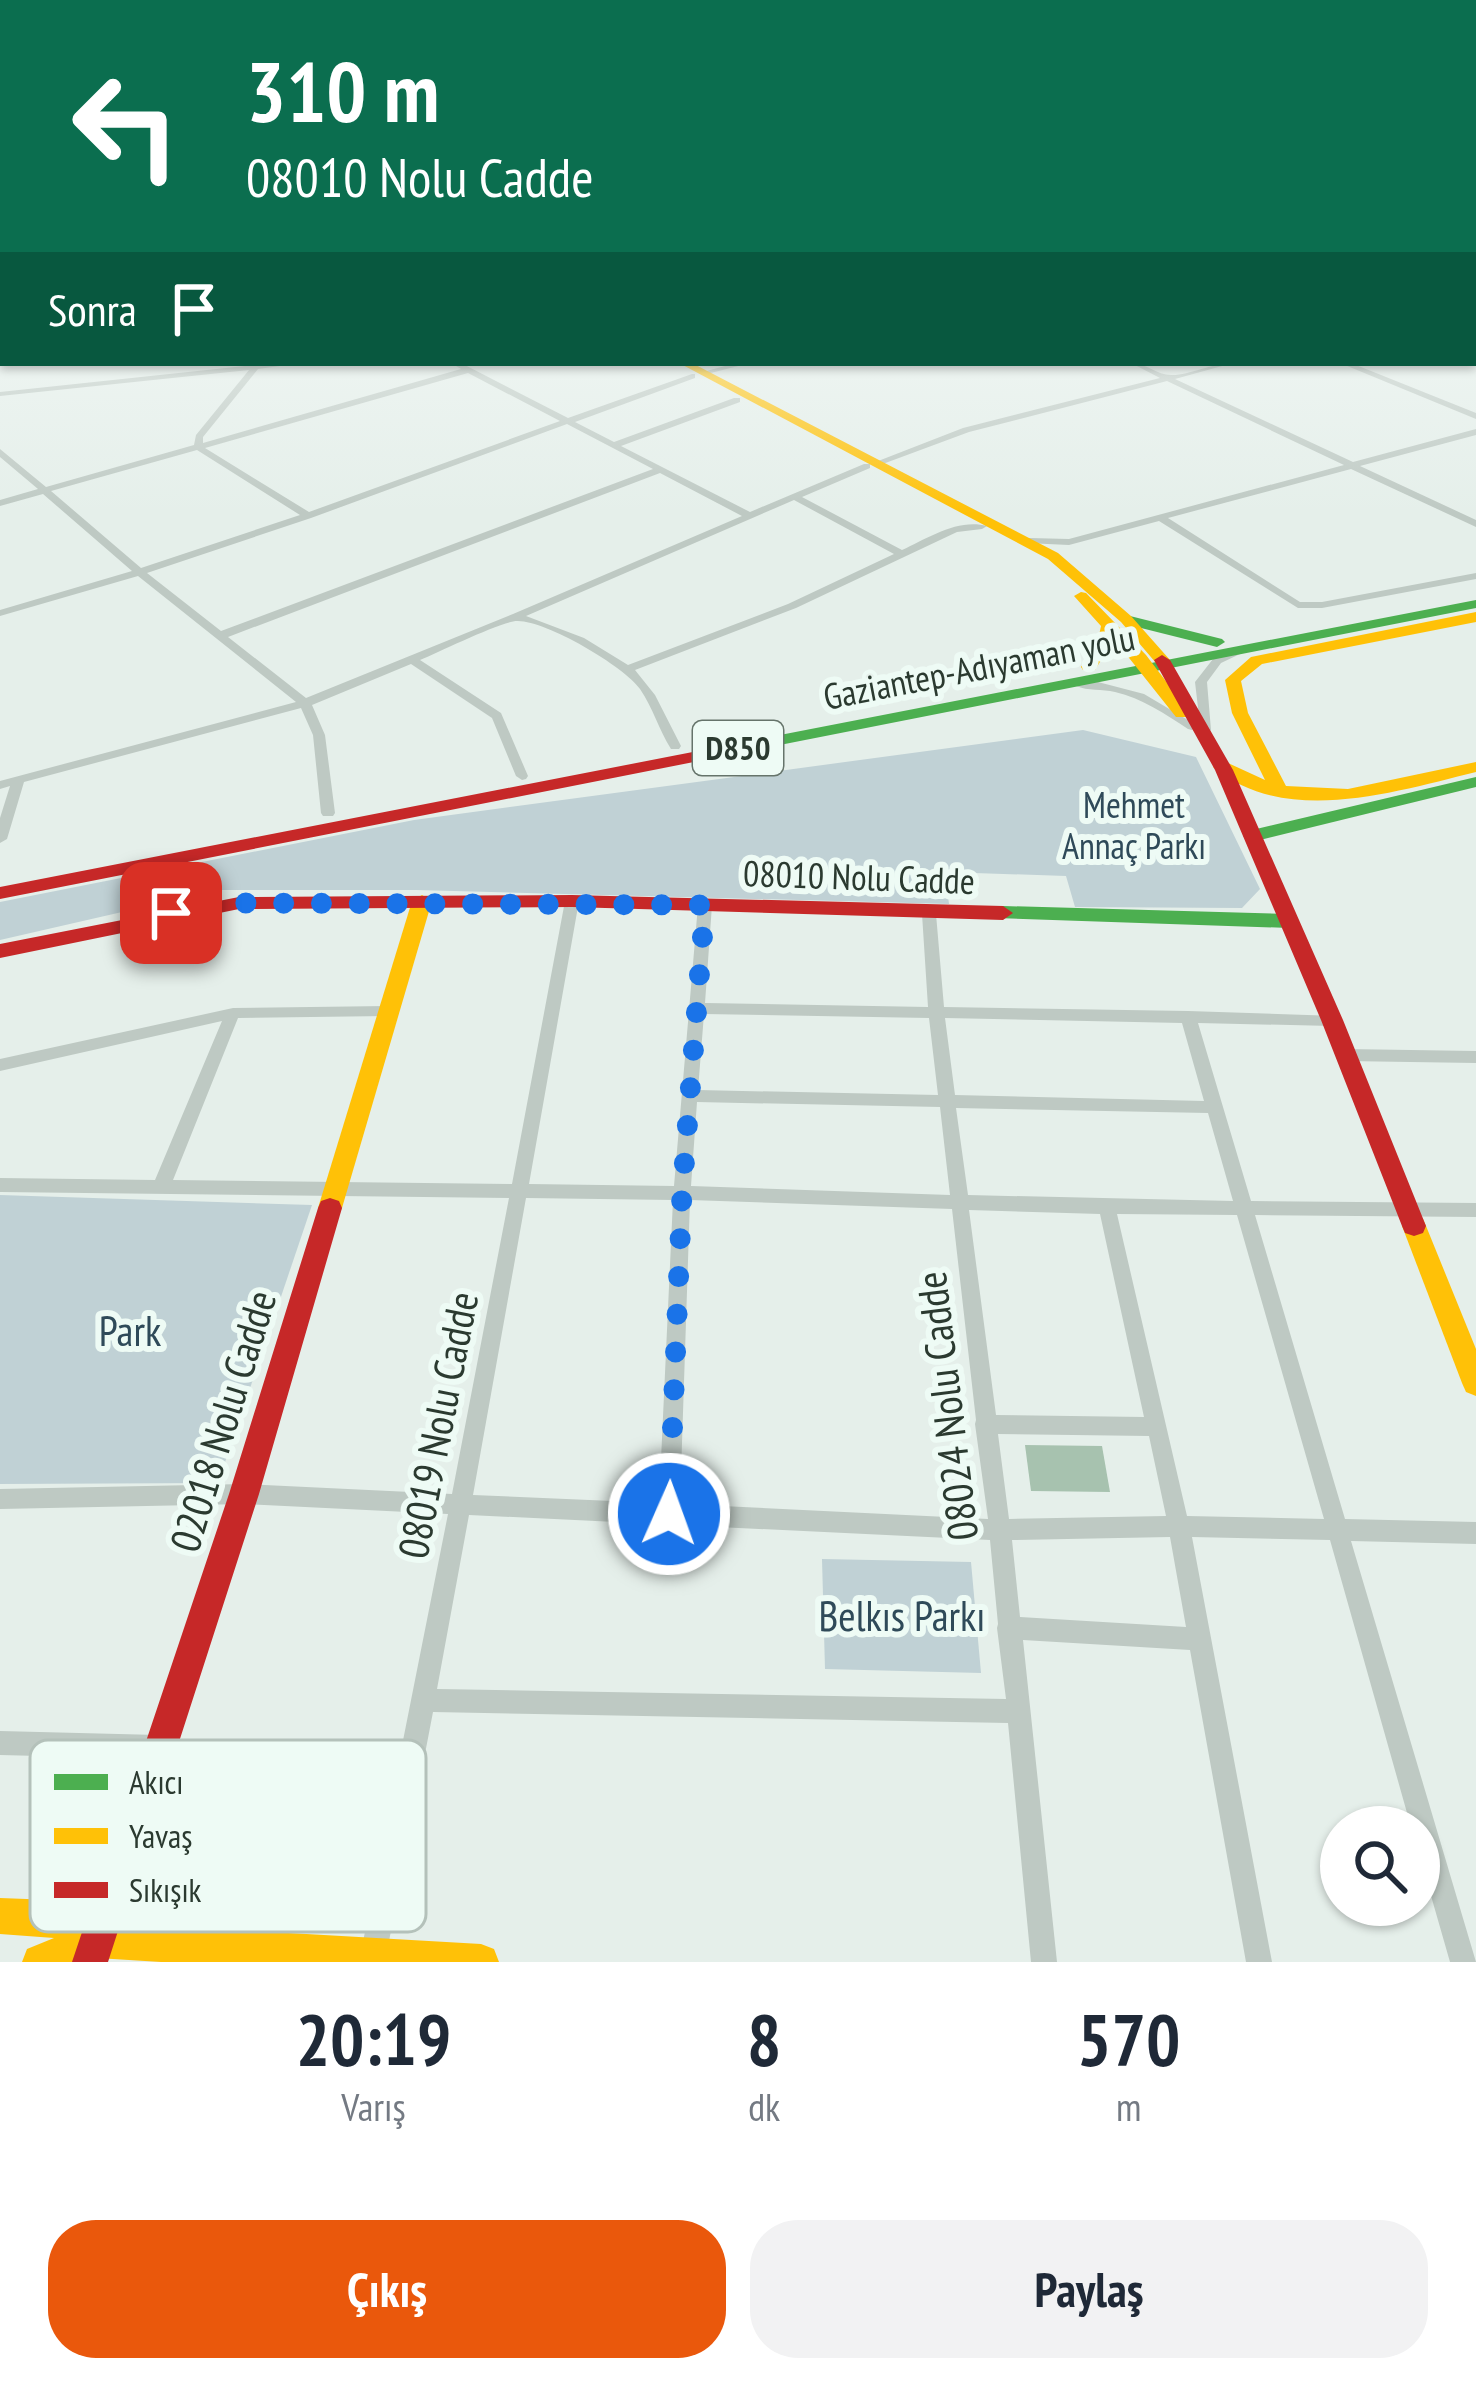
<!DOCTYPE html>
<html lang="tr">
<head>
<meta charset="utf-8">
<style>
  :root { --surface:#fff; --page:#f2f2f3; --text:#1f2937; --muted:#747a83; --accent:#ea580c }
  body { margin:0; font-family:"PT Sans Narrow",sans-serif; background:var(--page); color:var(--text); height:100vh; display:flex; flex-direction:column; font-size:45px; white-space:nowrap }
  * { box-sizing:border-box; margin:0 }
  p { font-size:39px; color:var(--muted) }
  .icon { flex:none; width:66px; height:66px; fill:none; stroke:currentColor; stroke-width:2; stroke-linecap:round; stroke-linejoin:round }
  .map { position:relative; height:1962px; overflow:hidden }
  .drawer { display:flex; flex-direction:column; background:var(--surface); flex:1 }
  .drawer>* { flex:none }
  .guide { position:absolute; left:0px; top:0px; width:1476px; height:366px; box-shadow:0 3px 9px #0004; background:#0b6e4f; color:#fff; overflow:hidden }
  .buttons { position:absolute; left:1320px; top:1806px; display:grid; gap:24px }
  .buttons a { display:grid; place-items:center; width:120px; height:120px; border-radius:50%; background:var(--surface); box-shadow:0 3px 9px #0004; font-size:60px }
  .pin { position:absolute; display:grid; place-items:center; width:102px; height:102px; color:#fff; margin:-51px; border-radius:24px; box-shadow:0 6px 18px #0006 }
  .me { position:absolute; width:132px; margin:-66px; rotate:2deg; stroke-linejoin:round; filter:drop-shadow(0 0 9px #0008) }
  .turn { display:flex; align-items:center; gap:42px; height:252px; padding:0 48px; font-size:54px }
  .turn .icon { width:156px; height:156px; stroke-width:2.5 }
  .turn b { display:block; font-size:84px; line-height:102px }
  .then { display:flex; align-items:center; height:114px; padding:0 48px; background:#0003; gap:24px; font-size:45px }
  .eta { display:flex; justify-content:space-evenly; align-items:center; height:204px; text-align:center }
  .eta b { font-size:72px; font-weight:800; line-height:84px }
  .primary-button { display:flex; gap:24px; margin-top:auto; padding:24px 48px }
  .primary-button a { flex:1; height:138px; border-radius:48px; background:var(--accent); color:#fff; font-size:48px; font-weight:800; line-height:138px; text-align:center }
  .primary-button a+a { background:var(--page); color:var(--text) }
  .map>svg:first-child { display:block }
  .green { fill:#c0d1d5 }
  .building { fill:#a7c2af }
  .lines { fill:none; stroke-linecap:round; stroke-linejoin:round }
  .street { fill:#bec9c3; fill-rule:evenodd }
  .fast { fill:#4caf50; fill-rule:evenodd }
  .slow { fill:#ffc107; fill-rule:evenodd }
  .jam { fill:#c62828; fill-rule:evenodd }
  .route { stroke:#1a73e8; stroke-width:21; stroke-dasharray:0 37.8 }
  .labels { text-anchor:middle; stroke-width:12; stroke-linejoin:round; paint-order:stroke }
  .shield { fill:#eefbf5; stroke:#66746b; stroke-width:3 }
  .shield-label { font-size:33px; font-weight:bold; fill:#2b3a30 }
  .street-label { font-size:36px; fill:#2b3a30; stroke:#eefbf5 }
  .park-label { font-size:36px; fill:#2f4a59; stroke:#eefbf5 }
  .near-park-label { font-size:42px; fill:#2f4a59; stroke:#eefbf5 }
  .near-street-label { font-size:42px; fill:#2b3a30; stroke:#eefbf5 }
  .key { fill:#eefbf5; stroke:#b4c1ba; stroke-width:3 }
  .key-label { font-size:33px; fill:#2b3a30 }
</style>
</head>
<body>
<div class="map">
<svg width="1476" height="1962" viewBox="0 0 1476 1962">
  <rect width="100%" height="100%" fill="#e5efea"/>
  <!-- green -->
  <g class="green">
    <path d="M 1083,730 L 1196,757 L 1260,889 L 1242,908 L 1075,907 L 1066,876 L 945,872 L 949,904 L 416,890 L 218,890 L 0,940 L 0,902 L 414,820 Z"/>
    <path d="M 0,1195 L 312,1205 L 218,1483 L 0,1484 Z"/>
    <path d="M 822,1559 L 971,1562 L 981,1673 L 825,1669 Z"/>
  </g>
  <!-- building -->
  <path class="building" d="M 1025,1445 L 1102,1446 L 1110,1492 L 1031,1491 Z"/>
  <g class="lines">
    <!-- street -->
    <g class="street">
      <path d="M 1473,253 L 1476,254 L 1476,258 L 1473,257 Z"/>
      <path d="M 1476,282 L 1476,286 L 1473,287 L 1473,283 Z"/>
      <path d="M 3,295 L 3,299 L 0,300 L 0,296 Z"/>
      <path d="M 1473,316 L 1476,317 L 1476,321 L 1473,320 Z"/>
      <path d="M 257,363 L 302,363 L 258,369 L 203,437 L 203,443 L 461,369 L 451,363 L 461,363 L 568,418 L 692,374 L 695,374 L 695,378 L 575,422 L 614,442 L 734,398 L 740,398 L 740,402 L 621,446 L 750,512 L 864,464 L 870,464 L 870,468 L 802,497 L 902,550 C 928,538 958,518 987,526 L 982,529 L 957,532 L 796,608 L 635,670 L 655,695 L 681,746 L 679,749 L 671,749 C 659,730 653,708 640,689 C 624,666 545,620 517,621 C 502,621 439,652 420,660 L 501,713 L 528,776 L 526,779 L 522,780 L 516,776 L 492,718 L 411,664 L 312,705 L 325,735 L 335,813 L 333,816 L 323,816 L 321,813 L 313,735 L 301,708 L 24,782 L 7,839 L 0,843 L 0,818 L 10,786 L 0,789 L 0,781 L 296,702 L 138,576 L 0,616 L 0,610 L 132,571 L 43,494 L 0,506 L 0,500 L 38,489 L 0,457 L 0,449 L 46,487 L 194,445 L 196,435 L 249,370 L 0,396 L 0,392 L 254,365 ZM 468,373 L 560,421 L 309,512 L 205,448 ZM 567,424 L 653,469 L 221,631 L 147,573 L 311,518 ZM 197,450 L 300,515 L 141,568 L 51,491 ZM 660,473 L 742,516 L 513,614 L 306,698 L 228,637 ZM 794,500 L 894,554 L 788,604 L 628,665 L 584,638 L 526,616 Z"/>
      <path d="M 736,363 L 750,363 L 703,375 L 699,373 Z"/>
      <path d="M 1131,363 C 1146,363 1157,375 1171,375 C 1187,376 1212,363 1233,363 L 1175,379 L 1353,462 L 1476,429 L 1476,435 L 1360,466 L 1476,520 L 1476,527 L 1351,469 L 1168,518 L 1300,602 L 1322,602 L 1476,573 L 1476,579 L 1322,608 L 1298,608 L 1159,521 L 1069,545 L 1026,543 L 1024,541 L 1029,538 L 1069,539 L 1344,465 L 1167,381 L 969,432 L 880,465 L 873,463 L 963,428 L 1160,378 Z"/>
      <path d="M 1340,363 L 1351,363 L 1476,413 L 1476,419 Z"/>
      <path d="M 1236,649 L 1240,650 L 1240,654 L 1221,663 L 1207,682 L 1211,730 L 1205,734 L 1201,733 L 1195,682 L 1213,659 Z"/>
      <path d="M 1098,682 L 1144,694 L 1198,726 L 1192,730 L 1188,729 C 1165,714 1142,698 1115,692 C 1102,689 1088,691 1076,686 L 1082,683 Z"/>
      <path d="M 572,896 L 579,901 L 529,1184 L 674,1186 L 698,905 L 705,900 L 712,905 L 705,1003 L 928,1007 L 922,914 L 929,909 L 936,914 L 944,1007 L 1188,1011 L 1337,1016 L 1340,1020 L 1332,1026 L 1198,1023 L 1251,1201 L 1476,1203 L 1476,1217 L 1255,1215 L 1345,1519 L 1476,1522 L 1476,1544 L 1351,1541 L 1476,1962 L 1450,1962 L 1419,1854 L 1419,1827 L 1411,1827 L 1330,1540 L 1192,1537 L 1272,1962 L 1246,1962 L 1190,1650 L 1023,1640 L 1057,1962 L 1031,1962 L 1008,1723 L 433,1712 L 385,1962 L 359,1962 L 448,1514 L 244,1504 L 0,1509 L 0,1489 L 244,1484 L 452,1494 L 509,1198 L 0,1192 L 0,1178 L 155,1180 L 222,1021 L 0,1071 L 0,1059 L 233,1008 L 387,1006 L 395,1011 L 387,1016 L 238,1018 L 173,1180 L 512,1184 L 565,901 ZM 704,1014 L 929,1018 L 938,1095 L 698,1090 ZM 945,1018 L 1182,1023 L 1204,1101 L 955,1095 ZM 697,1102 L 940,1107 L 950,1195 L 691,1186 ZM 956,1108 L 1208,1113 L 1233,1201 L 968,1195 ZM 526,1198 L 673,1200 L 659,1503 L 473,1495 ZM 690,1200 L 952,1209 L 976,1420 L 975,1424 L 988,1519 L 680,1504 ZM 969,1210 L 1100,1214 L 1144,1417 L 996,1415 ZM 1117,1214 L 1237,1215 L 1324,1519 L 1187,1516 ZM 998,1434 L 1149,1436 L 1166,1516 L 1009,1519 ZM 469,1515 L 990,1540 L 998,1624 L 997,1628 L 1006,1699 L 437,1689 ZM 1170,1537 L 1186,1627 L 1020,1617 L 1012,1540 Z"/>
      <path d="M 1345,1049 L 1476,1051 L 1476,1063 L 1345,1061 L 1339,1059 L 1337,1055 L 1339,1051 Z"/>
      <path d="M 0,1731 L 158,1735 L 166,1739 L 170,1747 L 166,1755 L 158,1759 L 0,1755 Z"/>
    </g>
    <!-- fast -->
    <g class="fast">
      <path d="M 1476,600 L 1476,608 L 703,760 L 694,755 L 703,750 Z"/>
      <path d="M 1130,616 L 1222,639 L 1225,642 L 1217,647 L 1125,624 L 1125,618 Z"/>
      <path d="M 1476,777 L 1476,787 L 1252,842 L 1243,836 L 1252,830 Z"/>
      <path d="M 1003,906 L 1289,914 L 1299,921 L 1289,928 L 996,918 L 993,913 L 996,908 Z"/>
    </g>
    <!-- slow -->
    <g class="slow">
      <path d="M 3,321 L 3,327 L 0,328 L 0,322 Z"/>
      <path d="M 679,363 L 692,363 L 1058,553 L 1131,616 L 1170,660 L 1168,663 L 1156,663 L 1121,622 L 1048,559 Z"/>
      <path d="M 1081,592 L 1086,593 L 1146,655 L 1190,713 L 1188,717 L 1176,717 L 1114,639 L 1095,670 L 1083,670 L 1081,667 L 1097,645 L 1101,626 L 1074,596 Z"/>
      <path d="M 1476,612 L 1476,622 L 1262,664 L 1241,681 L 1248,713 L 1286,786 L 1348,789 L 1476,762 L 1476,772 C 1394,792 1285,827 1213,767 L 1222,762 L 1228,763 L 1265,780 L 1232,713 L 1225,680 L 1251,657 Z"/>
      <path d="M 422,895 L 432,901 L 342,1208 L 339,1215 L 330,1218 L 321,1215 L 318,1208 L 412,901 Z"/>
      <path d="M 1414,1216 L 1423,1219 L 1426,1226 L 1476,1349 L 1476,1396 L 1466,1392 L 1462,1383 L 1402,1226 L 1405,1219 Z"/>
      <path d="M 0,1898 L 53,1900 L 99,1922 L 481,1944 L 494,1949 L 499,1962 L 161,1962 L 97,1958 L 87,1962 L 22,1962 L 27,1949 L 54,1938 L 0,1934 Z"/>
    </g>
    <!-- jam -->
    <g class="jam">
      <path d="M 1162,655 L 1170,660 L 1233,770 L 1343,1020 L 1426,1226 L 1423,1233 L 1414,1236 L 1405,1233 L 1402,1226 L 1321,1020 L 1215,770 L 1154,660 Z"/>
      <path d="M 703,750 L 712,755 L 709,759 L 0,899 L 0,887 Z"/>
      <path d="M 572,895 L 1003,906 L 1013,913 L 1003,920 L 572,907 L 239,909 L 0,958 L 0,944 L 239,897 Z"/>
      <path d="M 330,1198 L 339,1201 L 342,1208 L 259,1494 L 108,1962 L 72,1962 L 229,1494 L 318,1208 L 321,1201 Z"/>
    </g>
  </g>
  <!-- sky -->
  <linearGradient id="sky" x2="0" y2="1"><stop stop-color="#98acd8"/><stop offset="0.46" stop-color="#f3f8f6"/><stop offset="1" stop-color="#f3f8f6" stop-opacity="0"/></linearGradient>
  <rect width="1476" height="514" fill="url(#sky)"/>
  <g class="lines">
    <!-- route -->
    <path class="route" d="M 171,913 L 238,903 L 705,905 L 682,1193 L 669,1514"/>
  </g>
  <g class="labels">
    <!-- shield labels -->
    <rect class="shield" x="693" y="721" width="90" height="54" rx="9"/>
    <g class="shield-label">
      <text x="738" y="760">D850</text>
    </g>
    <!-- street labels -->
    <g class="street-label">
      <text transform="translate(979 667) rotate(-11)" y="13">Gaziantep-Adıyaman yolu</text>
      <text transform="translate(859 877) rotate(2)" y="13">08010 Nolu Cadde</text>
    </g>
    <!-- park labels -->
    <g class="park-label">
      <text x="1134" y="818">Mehmet<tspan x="1134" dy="41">Annaç Parkı</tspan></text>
    </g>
    <!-- near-park labels -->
    <g class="near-park-label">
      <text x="130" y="1346">Park</text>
      <text x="902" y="1631">Belkıs Parkı</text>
    </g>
    <!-- near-street labels -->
    <g class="near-street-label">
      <text transform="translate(947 1406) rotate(-97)" y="15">08024 Nolu Cadde</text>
      <text transform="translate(223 1421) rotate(-73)" y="15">02018 Nolu Cadde</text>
      <text transform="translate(438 1425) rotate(-79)" y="15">08019 Nolu Cadde</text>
    </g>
  </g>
  <!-- legend -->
  <rect x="30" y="1740" width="396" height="192" rx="18" class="key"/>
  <rect x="54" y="1774" width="54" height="16" fill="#4caf50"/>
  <rect x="54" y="1828" width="54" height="16" fill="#ffc107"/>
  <rect x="54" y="1882" width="54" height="16" fill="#c62828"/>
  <g class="key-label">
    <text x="129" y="1794">Akıcı</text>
    <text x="129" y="1848">Yavaş</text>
    <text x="129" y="1902">Sıkışık</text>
  </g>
</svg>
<div class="buttons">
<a><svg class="icon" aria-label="search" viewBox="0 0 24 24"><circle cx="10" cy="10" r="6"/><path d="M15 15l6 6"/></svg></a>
</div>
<div class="pin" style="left:171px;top:913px;background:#d93025"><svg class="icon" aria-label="arrive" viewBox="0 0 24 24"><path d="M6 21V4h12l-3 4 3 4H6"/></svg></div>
<svg class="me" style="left:669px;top:1514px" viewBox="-20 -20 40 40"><circle r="17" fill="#1a73e8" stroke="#fff" stroke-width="3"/><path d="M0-11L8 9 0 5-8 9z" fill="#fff"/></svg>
<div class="guide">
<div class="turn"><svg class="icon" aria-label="left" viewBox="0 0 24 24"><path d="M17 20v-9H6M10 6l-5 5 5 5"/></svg><div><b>310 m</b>08010 Nolu Cadde</div></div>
<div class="then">Sonra<svg class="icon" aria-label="arrive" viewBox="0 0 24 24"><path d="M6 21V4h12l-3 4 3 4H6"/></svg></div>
</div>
</div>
<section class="drawer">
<div class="eta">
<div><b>20:19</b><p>Varış</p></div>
<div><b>8</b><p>dk</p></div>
<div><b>570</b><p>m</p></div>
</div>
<div class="primary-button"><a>Çıkış</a><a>Paylaş</a></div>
</section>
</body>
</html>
